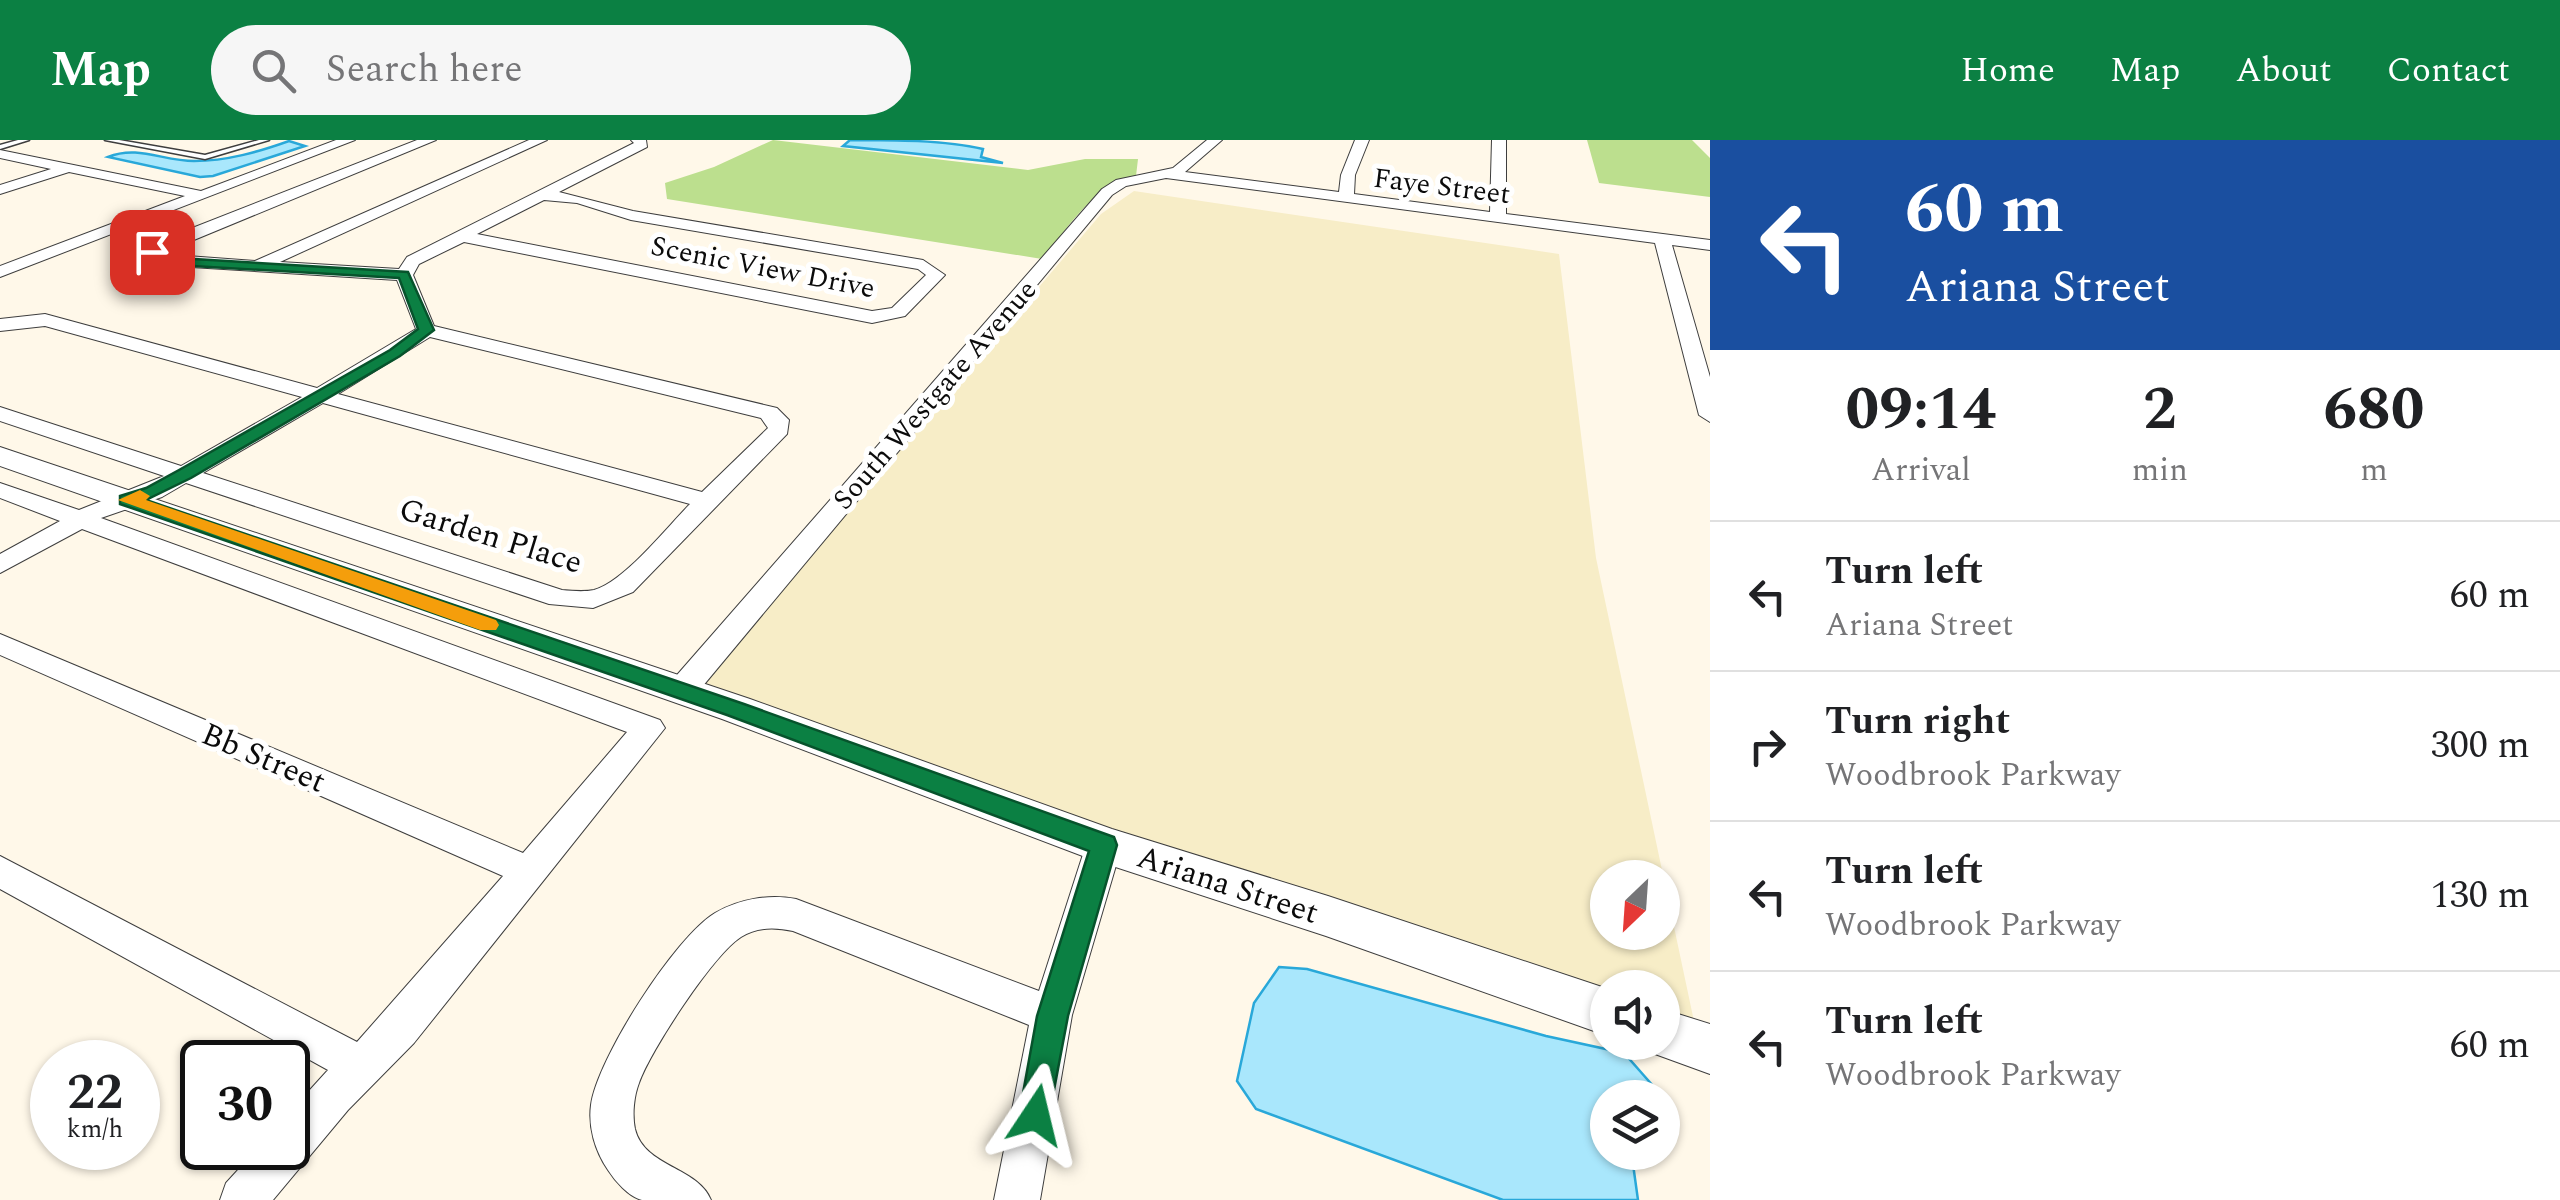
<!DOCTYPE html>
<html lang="en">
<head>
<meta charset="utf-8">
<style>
  :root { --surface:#fff; --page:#f6f6f6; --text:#202124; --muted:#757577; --line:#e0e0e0; --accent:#0b8043 }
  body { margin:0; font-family:Spectral,serif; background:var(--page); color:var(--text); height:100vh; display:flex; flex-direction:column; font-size:38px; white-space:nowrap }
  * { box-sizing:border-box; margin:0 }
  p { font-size:32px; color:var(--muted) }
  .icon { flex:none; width:55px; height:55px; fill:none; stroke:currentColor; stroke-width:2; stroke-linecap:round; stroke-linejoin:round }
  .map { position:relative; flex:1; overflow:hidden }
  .panel { display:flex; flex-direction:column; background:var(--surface); width:850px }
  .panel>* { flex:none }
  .top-card { background:#1a4fa0; color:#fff; overflow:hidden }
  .needle { width:65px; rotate:205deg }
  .fabs { position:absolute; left:1590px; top:720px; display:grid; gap:20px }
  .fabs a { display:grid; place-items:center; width:90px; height:90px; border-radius:50%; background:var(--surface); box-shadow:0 2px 8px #0004; font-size:50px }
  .speed { position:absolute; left:30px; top:900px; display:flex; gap:20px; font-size:50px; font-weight:700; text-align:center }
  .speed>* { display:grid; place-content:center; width:130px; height:130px; border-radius:50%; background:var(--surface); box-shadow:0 2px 8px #0004; line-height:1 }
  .speed small { font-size:25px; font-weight:400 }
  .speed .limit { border:5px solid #111; border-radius:15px; background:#fff; color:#111 }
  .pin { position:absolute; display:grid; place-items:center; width:85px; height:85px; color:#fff; margin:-42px; border-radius:20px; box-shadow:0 5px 15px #0006 }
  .me { position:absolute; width:110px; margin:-55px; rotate:10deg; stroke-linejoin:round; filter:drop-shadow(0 0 8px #0008) }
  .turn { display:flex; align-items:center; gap:35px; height:210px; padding:0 30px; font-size:45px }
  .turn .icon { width:130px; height:130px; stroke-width:2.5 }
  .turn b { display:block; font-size:70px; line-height:85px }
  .eta { display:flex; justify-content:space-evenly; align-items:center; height:170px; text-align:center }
  .eta b { font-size:60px; font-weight:700; line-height:70px }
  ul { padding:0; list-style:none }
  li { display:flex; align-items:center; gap:30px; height:150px; padding:0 30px; border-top:2px solid var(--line) }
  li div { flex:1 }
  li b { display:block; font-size:38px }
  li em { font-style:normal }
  header { display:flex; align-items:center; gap:60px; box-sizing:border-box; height:140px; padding:0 50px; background:var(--accent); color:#fff }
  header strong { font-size:48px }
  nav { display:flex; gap:55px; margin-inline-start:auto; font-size:35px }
  .search { width:700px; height:90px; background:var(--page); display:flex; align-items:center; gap:25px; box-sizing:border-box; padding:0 35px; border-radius:55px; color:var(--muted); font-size:38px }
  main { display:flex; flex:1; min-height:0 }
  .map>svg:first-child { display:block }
  .farmland { fill:#f7edc7; fill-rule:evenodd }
  .forest { fill:#bcdf8e }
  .water { fill:#a9e7fc; stroke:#29a8d9; stroke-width:2.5 }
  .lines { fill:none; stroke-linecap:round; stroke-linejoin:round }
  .service-casing { stroke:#3e3e3e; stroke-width:3 }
  .minor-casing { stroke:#3e3e3e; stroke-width:2 }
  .tertiary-casing { stroke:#3e3e3e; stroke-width:2 }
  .service { fill:#fff; fill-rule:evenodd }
  .minor { fill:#fff; fill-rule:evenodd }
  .tertiary { fill:#fff; fill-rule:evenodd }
  .route { fill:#0b8043; stroke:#07532c; stroke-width:2.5 }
  .slow { fill:#f59e0b }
  .labels { text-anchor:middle; stroke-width:10; stroke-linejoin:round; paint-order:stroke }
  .far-street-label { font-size:28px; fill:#0b0b0b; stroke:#fff }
  .street-label { font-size:32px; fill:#0b0b0b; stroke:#fff }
</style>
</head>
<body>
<header>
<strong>Map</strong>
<div class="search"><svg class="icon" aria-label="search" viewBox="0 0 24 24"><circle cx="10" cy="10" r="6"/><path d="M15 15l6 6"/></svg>Search here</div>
<nav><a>Home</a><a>Map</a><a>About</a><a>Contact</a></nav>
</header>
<main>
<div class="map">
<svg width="1710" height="1060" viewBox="0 0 1710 1060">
  <rect width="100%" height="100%" fill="#fff8e9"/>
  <!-- farmland -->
  <path class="farmland" d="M 1134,51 L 1559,114 L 1596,418 L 1695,886 L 1663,875 L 1662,848 L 1608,848 L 1607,856 L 1108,691 L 701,545 L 1101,74 ZM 1608,738 L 1662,738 L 1662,792 L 1608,792 Z"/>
  <!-- forest -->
  <g class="forest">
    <path d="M 773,0 L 1028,30 L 1085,19 L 1138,19 L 1136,36 C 1092,46 1070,86 1042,119 L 667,59 L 665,43 L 714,27 Z"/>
    <path d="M 1587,0 L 1692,0 L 1710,18 L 1710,57 L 1599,43 Z"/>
  </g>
  <!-- water -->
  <g class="water">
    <path d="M 850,0 C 892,0 944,0 983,9 L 981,17 L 1003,23 L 843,6 Z"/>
    <path d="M 289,1 L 305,6 L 213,36 L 200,37 L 108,17 C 138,5 163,21 194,21 C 227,21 258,12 289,1 Z"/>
    <path d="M 1279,827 L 1307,829 L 1546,896 L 1624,913 L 1654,947 L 1656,957 L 1608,958 L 1608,1012 L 1635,1013 L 1632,1017 L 1638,1060 L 1503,1060 L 1256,969 L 1237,941 L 1254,863 Z"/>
  </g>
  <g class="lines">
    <!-- service casing -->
    <g class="service-casing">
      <g id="service">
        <path d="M 18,0 L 29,0 L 0,9 L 0,5 Z"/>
        <path d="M 105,0 L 119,0 L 205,15 L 259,0 L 269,0 L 205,19 Z"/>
      </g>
    </g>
    <!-- minor casing -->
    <g class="minor-casing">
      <g id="minor">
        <path d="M 336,0 L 355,0 L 0,137 L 0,126 L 185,56 L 69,32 L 0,54 L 0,45 L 51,29 L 0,18 L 0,10 L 201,51 Z"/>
        <path d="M 417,0 L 436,0 L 160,114 L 255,121 L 529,0 L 547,0 L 280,122 L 399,129 L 407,117 L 634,3 L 631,0 L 646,0 L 647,7 L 559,52 L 633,71 L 923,120 L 945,135 L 905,176 L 872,183 L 464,102 L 419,124 L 413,135 L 434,186 L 777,268 L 789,280 L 787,294 L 633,452 L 593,468 L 549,464 L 186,343 L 162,357 L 101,378 L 660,580 L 665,588 L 414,903 L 348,970 L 273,1060 L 220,1060 L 226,1043 L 258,1008 L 288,1008 L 288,974 L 328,930 L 0,749 L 0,716 L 357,902 L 503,736 L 0,515 L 0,494 L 523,713 L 627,592 L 82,389 L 0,433 L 0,414 L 60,381 L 0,358 L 0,343 L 79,370 L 164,336 L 0,281 L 0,267 L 181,326 L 302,257 L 45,186 L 0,191 L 0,179 L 45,174 L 317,248 L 416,189 L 397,140 L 159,125 L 142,116 L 149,105 ZM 544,60 L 577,63 L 631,80 L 918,129 L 926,135 L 892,168 L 872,171 L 477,94 ZM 430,197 L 761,278 L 768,288 L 702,352 L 338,254 ZM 323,263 L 690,364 C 667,387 624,442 594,450 C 584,452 573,451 562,450 L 203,333 Z"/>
        <path d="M 1207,0 L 1222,0 L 1185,32 L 1339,52 L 1341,35 L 1355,0 L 1369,0 L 1355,35 L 1354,54 L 1490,72 L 1492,0 L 1506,0 L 1506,74 L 1710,100 L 1710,110 L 1672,105 L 1710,237 L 1710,282 L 1699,275 L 1655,103 L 1166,38 L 1126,46 L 1112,55 L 692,559 L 681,562 L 670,559 L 666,551 L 670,543 L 1102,49 L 1116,40 L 1173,28 Z"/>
        <path d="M 1104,691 L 1117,695 L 1122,705 L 1072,875 L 1040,1060 L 994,1060 L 1029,885 L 793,791 C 775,787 756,787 741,797 C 713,815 650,911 639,943 C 634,956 632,974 635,989 C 644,1027 698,1027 711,1060 C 690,1060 663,1060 642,1060 C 629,1057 615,1041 608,1030 C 595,1011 588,987 591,965 C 597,919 675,797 715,773 C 739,759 768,754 796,759 L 1039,851 L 1086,705 L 1091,695 Z"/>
      </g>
    </g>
    <!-- tertiary casing -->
    <g class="tertiary-casing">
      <g id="tertiary">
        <path d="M 0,307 L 750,559 L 1112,689 L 1328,756 L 1608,849 L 1608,896 L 1326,796 L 1088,718 L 722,579 L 0,326 Z"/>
        <path d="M 1662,869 L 1710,884 L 1710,934 L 1644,910 L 1640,902 L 1662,902 Z"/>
      </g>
    </g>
    <!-- service -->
    <use href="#service" class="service"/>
    <!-- minor -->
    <use href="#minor" class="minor"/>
    <!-- tertiary -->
    <use href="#tertiary" class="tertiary"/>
  </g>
  <!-- route -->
  <path class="route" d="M 152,108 L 161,117 L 408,132 L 434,190 L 400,216 L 191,338 L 146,360 L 744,564 L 1114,697 L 1117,705 L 1068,876 L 1047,987 L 1036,992 L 1024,987 L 1019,975 L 1037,876 L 1089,711 L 727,575 L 120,364 L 120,356 L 146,348 L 179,330 L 390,210 L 418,189 L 399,138 L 159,124 L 144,116 Z"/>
  <!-- slow -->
  <path class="slow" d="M 140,350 L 150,356 L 146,360 L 496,480 L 499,485 L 496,490 L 480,490 L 118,360 Z"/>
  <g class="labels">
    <!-- far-street labels -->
    <g class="far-street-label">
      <text transform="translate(1442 45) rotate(7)" y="10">Faye Street</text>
      <text transform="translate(763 126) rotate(11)" y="10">Scenic View Drive</text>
      <text transform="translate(934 254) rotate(-49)" y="10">South Westgate Avenue</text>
    </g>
    <!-- street labels -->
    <g class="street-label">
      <text transform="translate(491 395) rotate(17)" y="11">Garden Place</text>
      <text transform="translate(264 617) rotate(23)" y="11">Bb Street</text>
      <text transform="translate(1228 744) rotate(18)" y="11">Ariana Street</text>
    </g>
  </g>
</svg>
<div class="fabs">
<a><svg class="needle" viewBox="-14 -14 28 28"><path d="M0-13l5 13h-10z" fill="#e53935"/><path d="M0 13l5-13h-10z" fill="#757577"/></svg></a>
<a><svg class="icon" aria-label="sound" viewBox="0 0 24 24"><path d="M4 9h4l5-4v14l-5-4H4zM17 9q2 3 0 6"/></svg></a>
<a><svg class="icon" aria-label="layers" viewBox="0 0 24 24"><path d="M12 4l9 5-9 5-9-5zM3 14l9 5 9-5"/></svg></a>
</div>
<div class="speed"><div>22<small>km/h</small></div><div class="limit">30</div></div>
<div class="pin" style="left:152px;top:112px;background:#d93025"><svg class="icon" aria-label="arrive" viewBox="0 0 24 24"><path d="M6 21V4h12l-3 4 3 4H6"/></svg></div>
<svg class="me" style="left:1036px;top:975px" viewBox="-20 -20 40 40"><path d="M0-17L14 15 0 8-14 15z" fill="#0b8043" stroke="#fff" stroke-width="4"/></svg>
</div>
<section class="panel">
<div class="top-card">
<div class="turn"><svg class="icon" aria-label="left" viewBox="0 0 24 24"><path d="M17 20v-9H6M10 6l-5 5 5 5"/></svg><div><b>60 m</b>Ariana Street</div></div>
</div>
<div class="eta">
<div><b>09:14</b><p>Arrival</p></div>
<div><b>2</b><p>min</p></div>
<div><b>680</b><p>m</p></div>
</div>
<ul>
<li><svg class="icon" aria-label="left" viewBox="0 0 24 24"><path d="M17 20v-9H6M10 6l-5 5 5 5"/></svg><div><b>Turn left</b><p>Ariana Street</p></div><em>60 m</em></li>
<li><svg class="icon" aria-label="right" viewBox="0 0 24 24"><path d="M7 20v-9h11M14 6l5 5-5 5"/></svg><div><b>Turn right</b><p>Woodbrook Parkway</p></div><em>300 m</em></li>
<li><svg class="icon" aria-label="left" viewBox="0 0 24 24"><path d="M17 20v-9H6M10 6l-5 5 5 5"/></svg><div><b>Turn left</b><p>Woodbrook Parkway</p></div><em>130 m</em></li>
<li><svg class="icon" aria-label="left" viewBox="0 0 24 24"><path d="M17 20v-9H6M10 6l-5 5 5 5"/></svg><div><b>Turn left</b><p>Woodbrook Parkway</p></div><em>60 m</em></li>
</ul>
</section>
</main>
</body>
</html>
